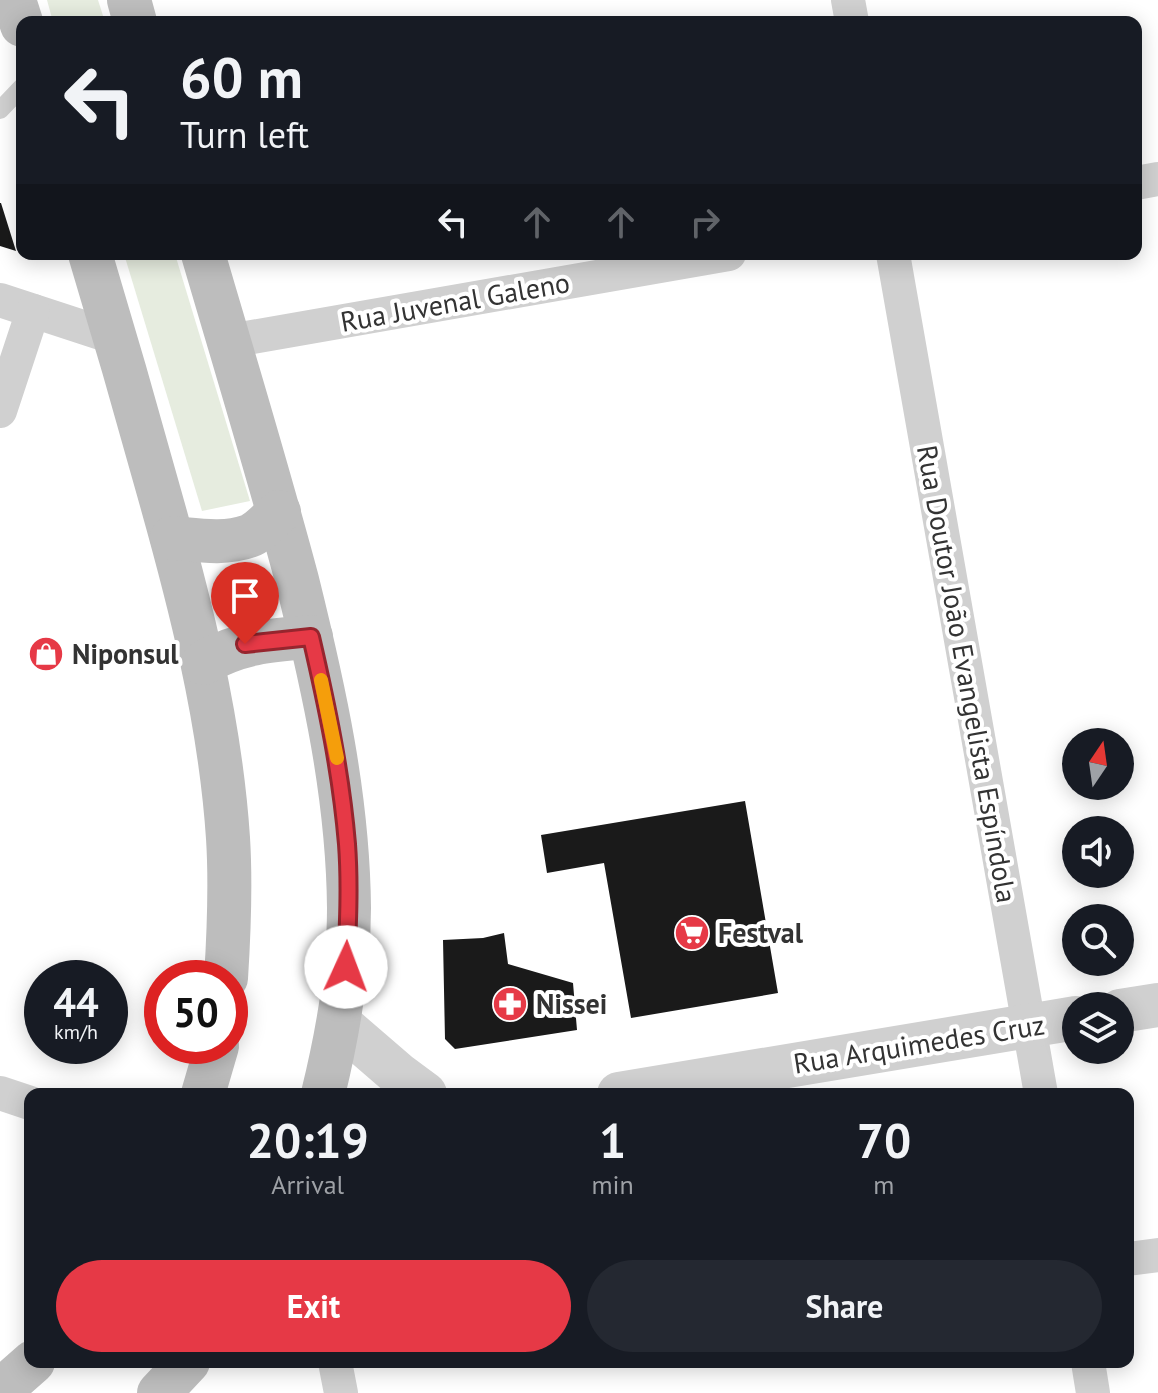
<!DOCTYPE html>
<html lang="en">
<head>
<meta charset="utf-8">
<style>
  :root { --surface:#171b24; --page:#242831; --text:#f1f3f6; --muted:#9ea1a6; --accent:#e63946 }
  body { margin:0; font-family:"PT Sans",sans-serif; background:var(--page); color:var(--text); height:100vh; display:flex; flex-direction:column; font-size:30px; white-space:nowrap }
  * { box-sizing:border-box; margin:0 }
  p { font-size:26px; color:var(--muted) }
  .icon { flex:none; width:44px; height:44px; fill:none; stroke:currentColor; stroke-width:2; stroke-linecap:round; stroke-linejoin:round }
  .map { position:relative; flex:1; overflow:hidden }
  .drawer { position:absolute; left:24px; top:1088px; width:1110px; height:280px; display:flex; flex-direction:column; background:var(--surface); border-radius:16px; box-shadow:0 4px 20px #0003 }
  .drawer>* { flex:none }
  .hud { position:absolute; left:16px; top:16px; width:1126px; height:244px; border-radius:16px; box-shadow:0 4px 20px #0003; background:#171b24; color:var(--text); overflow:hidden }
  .needle { width:52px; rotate:13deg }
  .buttons { position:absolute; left:1062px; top:728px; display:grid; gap:16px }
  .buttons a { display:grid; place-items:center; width:72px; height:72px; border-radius:50%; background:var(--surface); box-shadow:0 4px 20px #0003; font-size:40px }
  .speed { position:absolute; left:24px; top:960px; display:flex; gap:16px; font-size:40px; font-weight:700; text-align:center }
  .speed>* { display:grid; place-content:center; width:104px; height:104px; border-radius:50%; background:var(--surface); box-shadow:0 4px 20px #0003; line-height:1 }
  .speed small { font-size:20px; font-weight:400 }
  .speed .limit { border:12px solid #d22; background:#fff; color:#111 }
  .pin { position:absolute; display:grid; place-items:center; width:68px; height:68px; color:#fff; margin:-82px -34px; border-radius:50% 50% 50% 0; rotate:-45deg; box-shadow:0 0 8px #0007 }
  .pin .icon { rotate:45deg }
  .me { position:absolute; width:88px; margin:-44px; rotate:2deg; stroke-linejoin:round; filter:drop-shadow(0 0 6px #0008) }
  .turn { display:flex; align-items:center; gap:28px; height:168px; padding:0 32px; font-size:36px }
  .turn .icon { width:104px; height:104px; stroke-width:2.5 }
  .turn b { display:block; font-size:56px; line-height:68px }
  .lanes { display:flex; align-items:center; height:76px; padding:0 32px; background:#0003; justify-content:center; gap:40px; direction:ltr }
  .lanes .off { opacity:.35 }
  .eta { display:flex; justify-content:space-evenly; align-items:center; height:136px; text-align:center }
  .eta b { font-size:48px; font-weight:700; line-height:56px }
  .cta { display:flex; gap:16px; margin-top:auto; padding:16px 32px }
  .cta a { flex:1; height:92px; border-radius:48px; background:var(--accent); color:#fff; font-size:32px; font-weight:700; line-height:92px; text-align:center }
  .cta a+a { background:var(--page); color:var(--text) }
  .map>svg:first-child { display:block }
  .green { fill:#e6ecdf }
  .building { fill:#1a1a1a }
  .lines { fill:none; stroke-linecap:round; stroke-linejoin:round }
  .service { stroke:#d0d0d0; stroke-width:18 }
  .minor { stroke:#d0d0d0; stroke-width:34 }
  .tertiary { stroke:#d0d0d0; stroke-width:44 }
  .secondary { stroke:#bdbdbd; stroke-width:44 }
  .route-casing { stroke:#96252e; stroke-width:20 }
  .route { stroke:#e63946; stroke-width:14 }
  .slow { stroke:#f59e0b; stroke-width:14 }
  .labels { text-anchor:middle; stroke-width:8; stroke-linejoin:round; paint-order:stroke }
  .street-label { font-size:28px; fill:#333; stroke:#fff }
  .poi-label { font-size:28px; font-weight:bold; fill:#333; stroke:#fff; text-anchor:start }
</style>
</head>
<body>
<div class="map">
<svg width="1158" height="1393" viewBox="0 0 1158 1393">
  <rect width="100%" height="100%" fill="#fff"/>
  <!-- green -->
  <g class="green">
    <path d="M 47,0 L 98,0 L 105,22 L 53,22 Z"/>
    <path d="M 124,254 L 175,254 L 250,501 L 202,511 Z"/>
  </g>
  <!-- building -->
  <g class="building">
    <path d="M 0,203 L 1,203 L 16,251 L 0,246 Z"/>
    <path d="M 745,801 L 778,993 L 631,1018 L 604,863 L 547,873 L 541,835 Z"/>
    <path d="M 504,933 L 508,964 L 573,983 L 577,1030 L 455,1049 L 445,1039 L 443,940 L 483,938 Z"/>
  </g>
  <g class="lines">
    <!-- service -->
    <path class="service" d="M 0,110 L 22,87"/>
    <!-- minor -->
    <g class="minor">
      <path d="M 848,0 L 852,22"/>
      <path d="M 1136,183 L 1158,179"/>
      <path d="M 893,254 L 1041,1094"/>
      <path d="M 0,300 L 116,338"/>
      <path d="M 229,341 L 729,254"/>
      <path d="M 0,411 L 33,311"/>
      <path d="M 0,1093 L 30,1103"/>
      <path d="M 1128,1259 L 1158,1255"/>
      <path d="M 335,1362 L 341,1393"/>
      <path d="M 1088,1362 L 1093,1393"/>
    </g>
    <!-- tertiary -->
    <g class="tertiary">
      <path d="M 1120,1011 L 1158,1005"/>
      <path d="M 339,1023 L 398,1074 L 425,1094"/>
      <path d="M 619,1094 L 1076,1018"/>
    </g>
    <!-- secondary -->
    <g class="secondary">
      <path d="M 14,0 L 22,25"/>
      <path d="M 129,0 L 135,22"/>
      <path d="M 90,254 C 113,330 135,406 156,482 C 189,598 220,717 228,838 C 231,885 229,931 226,978"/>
      <path d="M 203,254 C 235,363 268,471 297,580 C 324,689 348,796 349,908 C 349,971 338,1033 323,1094"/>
      <path d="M 172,538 C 197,540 225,545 249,536 C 260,532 270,519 279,512"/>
      <path d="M 203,663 C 240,642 270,640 311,637"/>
      <path d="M 203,1094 L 217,1046"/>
      <path d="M 0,1391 L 33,1362"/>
      <path d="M 159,1393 L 188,1362"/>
    </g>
  </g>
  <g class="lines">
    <!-- route casing -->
    <g class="route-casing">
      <path id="route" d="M 245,644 L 311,637 C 327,706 341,773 347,844 C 350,885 348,926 346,967"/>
    </g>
    <!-- route -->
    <use href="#route" class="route"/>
    <!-- slow -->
    <path class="slow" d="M 321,680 L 337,758"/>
  </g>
  <!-- icons -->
  <defs>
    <g id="shop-disc" transform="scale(1.8)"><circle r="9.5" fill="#e63946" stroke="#fff"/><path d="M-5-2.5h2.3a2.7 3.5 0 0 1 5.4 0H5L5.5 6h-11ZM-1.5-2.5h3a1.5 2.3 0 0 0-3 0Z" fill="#fff"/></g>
    <g id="supermarket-disc" transform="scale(1.8)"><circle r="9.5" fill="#e63946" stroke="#fff"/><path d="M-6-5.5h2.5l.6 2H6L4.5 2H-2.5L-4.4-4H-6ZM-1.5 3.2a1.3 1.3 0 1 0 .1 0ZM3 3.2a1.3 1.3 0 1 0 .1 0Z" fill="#fff"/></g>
    <g id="pharmacy-disc" transform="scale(1.8)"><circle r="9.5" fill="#e63946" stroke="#fff"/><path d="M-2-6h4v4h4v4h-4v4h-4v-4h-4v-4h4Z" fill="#fff"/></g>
  </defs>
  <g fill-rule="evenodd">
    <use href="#shop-disc" x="46" y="654"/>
    <use href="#supermarket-disc" x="692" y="933"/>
    <use href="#pharmacy-disc" x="510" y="1004"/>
  </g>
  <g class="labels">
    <!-- street labels -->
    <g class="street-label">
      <text transform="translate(455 302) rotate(-10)" y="10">Rua Juvenal Galeno</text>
      <text transform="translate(967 674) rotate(80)" y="10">Rua Doutor João Evangelista Espíndola</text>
      <text transform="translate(919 1044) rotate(-9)" y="10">Rua Arquimedes Cruz</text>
    </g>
    <!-- poi labels -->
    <g class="poi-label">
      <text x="72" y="664">Niponsul</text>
      <text x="718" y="943">Festval</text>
      <text x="536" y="1014">Nissei</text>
    </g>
  </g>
</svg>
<div class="buttons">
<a><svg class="needle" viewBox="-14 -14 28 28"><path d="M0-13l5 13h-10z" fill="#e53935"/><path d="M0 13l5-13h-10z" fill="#9ea1a6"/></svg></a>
<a><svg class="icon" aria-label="sound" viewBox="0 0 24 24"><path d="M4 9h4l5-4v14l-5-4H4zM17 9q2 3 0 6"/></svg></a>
<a><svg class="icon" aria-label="search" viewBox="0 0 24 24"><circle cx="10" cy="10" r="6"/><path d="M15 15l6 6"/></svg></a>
<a><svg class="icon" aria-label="layers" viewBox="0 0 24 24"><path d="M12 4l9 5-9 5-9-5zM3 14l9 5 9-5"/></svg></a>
</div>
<div class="speed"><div>44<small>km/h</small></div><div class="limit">50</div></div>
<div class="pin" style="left:245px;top:644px;background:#d93025"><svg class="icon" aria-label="arrive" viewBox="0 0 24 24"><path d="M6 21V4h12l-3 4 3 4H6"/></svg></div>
<svg class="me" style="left:346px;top:967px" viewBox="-20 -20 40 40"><circle r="19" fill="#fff"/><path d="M0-13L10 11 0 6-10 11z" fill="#e63946"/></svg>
<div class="hud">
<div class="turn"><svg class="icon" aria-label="left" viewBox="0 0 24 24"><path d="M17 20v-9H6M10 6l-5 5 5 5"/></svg><div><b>60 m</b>Turn left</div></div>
<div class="lanes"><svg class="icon" aria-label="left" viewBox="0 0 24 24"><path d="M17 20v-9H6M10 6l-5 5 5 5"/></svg><svg class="icon off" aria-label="ahead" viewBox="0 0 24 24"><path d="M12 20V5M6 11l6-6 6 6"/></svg><svg class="icon off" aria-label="ahead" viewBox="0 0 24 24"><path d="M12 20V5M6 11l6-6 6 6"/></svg><svg class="icon off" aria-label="right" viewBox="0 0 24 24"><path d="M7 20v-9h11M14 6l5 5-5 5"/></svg></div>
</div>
<section class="drawer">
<div class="eta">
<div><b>20:19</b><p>Arrival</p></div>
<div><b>1</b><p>min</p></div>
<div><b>70</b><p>m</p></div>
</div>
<div class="cta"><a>Exit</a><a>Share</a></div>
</section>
</div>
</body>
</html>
